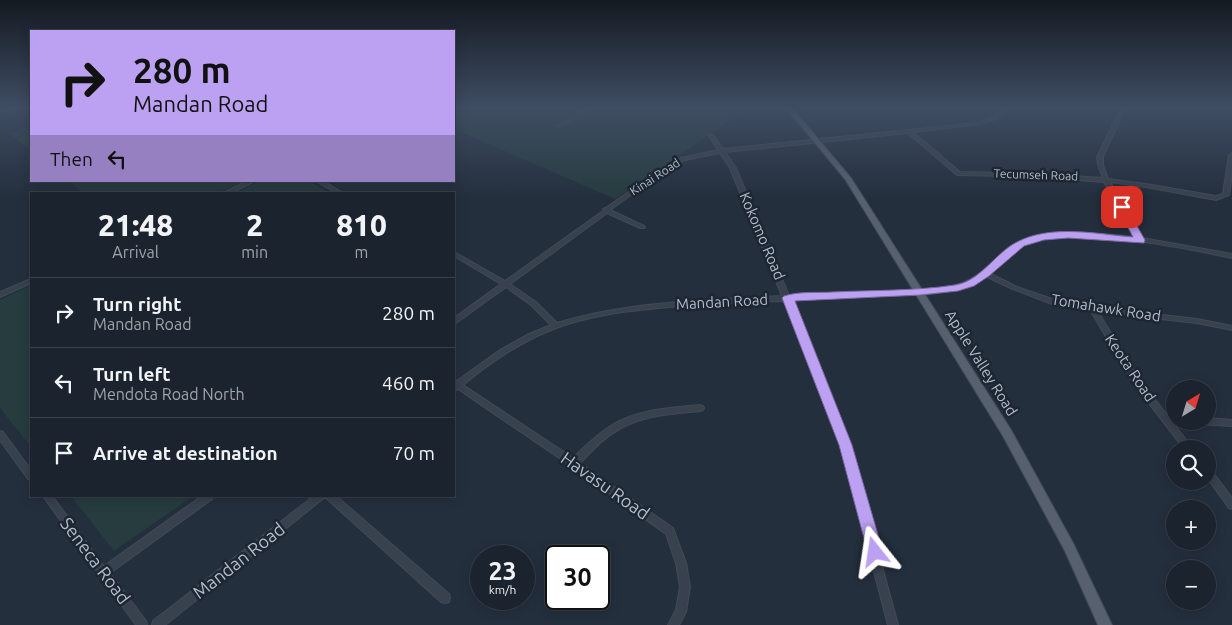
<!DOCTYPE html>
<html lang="en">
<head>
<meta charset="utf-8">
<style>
  :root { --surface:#1b232e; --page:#242b36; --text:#f1f3f6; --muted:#a0a4aa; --line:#39404a }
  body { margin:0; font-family:Ubuntu,sans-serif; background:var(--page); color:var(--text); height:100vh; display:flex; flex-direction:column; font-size:19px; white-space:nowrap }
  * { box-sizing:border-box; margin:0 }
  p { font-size:16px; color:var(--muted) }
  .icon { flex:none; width:28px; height:28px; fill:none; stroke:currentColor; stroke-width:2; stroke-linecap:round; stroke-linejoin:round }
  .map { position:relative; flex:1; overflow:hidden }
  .details { position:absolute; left:30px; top:192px; width:425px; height:305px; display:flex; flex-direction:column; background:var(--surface); border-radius:0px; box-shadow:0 2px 12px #0003,0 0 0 1px var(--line) }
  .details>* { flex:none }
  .top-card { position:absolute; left:30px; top:30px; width:425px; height:152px; border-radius:0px; box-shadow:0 2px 12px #0003,0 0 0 1px var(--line); background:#bca0f2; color:#111; overflow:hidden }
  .needle { width:32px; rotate:38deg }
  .buttons { position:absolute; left:1166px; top:380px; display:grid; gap:10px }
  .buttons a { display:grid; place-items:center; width:50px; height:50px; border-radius:50%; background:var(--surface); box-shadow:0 2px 12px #0003,0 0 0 1px var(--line); font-size:25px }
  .speed { position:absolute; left:470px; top:545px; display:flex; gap:10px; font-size:25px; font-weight:700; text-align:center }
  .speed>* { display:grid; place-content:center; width:65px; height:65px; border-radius:50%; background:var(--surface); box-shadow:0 2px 12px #0003,0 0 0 1px var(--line); line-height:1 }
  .speed small { font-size:12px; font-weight:400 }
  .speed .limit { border:2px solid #111; border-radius:8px; background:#fff; color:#111 }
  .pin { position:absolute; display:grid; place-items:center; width:42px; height:42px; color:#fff; margin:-21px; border-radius:10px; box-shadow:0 2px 8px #0006 }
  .me { position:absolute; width:55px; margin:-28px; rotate:345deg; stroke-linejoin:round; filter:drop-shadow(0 0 4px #0008) }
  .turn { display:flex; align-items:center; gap:18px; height:105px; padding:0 20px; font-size:22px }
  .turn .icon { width:65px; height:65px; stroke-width:2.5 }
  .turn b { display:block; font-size:35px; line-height:42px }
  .then { display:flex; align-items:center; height:48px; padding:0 20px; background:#0003; gap:10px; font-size:19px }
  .eta { display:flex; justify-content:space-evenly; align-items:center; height:85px; text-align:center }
  .eta b { font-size:30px; font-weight:800; line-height:35px }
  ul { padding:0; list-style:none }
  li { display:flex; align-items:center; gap:15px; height:70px; padding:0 20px; border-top:1px solid var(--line) }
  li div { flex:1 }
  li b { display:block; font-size:19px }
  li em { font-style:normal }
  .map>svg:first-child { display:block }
  .green { fill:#263c3f }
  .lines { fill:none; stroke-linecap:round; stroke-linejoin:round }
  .minor-casing { stroke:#414a57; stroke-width:2 }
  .major-casing { stroke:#414a57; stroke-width:2 }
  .minor { fill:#38414e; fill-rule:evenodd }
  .major { fill:#56606e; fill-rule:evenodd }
  .route { fill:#bca0f2; stroke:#7a689d }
  .labels { text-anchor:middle; stroke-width:5; stroke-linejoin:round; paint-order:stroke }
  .far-street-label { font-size:12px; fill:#b4bcc9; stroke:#1d2633 }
  .street-label { font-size:15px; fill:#b4bcc9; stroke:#1d2633 }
  .near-street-label { font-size:18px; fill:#b4bcc9; stroke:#1d2633 }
</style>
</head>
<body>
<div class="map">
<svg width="1232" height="625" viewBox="0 0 1232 625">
  <rect width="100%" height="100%" fill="#242f3e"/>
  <!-- green -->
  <g class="green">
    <path d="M 454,108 L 749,108 L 615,199 L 454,129 Z"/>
    <path d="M 31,125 L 31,151 L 9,133 Z"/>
    <path d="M 69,181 L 244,181 L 216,194 L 84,194 Z"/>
    <path d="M 260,181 L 309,181 L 332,194 L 233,194 Z"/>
    <path d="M 31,285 L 31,447 L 0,408 L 0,300 Z"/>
    <path d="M 71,496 L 193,496 L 114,551 Z"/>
  </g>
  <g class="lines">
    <!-- minor casing -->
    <g class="minor-casing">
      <g id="minor">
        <path d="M 13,108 L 20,108 L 0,115 L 0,112 Z"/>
        <path d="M 586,108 L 592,108 L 561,127 L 557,126 Z"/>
        <path d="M 1003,108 L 1008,108 L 998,118 L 982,124 L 913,132 L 960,172 L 1024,173 L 1103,178 L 1098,165 L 1097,157 L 1121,108 L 1125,108 L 1103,157 L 1103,165 L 1108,179 L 1152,185 L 1216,196 L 1223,194 L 1229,155 L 1232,153 L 1232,173 L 1229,195 L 1216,200 L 1152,188 L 1110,182 L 1142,238 L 1232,254 L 1232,258 C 1183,248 1134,238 1085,237 C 1065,237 1043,237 1024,244 C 1010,250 1000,264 989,273 L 1017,287 L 1055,300 L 1093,307 L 1197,319 L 1232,326 L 1232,330 L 1197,323 L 1098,312 L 1137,376 L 1193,449 L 1184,449 L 1131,380 L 1091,311 L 1052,304 L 1013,289 L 985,276 C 954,298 912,295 876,296 C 847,298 819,299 790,300 L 849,445 L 898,625 L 888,625 L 841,445 L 784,301 C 749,302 715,304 681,306 C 635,310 588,314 546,332 C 516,345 488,364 463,385 L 573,458 C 585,446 598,434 612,425 C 639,409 670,408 700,405 L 703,406 L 704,408 L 703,410 L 700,411 C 672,414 642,415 618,430 C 603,438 592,451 580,463 L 673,528 L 686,563 L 690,587 L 686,612 L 679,625 L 668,625 L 676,610 L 680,587 L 676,563 L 666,534 L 571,466 L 458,389 L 454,391 L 454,383 L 500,350 L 527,335 L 551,325 L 531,305 L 506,287 L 456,323 L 454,323 L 454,318 L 501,284 L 454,256 L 454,252 L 505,281 L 603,211 L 603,209 L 606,208 L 663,167 L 681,158 L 718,150 L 709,136 L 709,135 L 713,135 L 723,149 L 976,123 L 995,116 ZM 908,133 L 957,175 L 1024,176 L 1104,182 L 1135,237 C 1104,233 1039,228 1012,246 C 991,260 982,278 956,285 C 934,291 910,290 888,291 C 855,293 822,294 789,296 L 736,168 L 725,152 ZM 720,153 L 730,168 L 782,296 C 707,300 630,301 557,323 L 536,302 L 510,284 L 607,213 L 640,228 L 644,228 L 645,227 L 644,226 L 610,210 L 667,169 L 685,160 Z"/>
        <path d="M 247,181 L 255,181 L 229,194 L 221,194 Z"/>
        <path d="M 316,181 L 323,181 L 345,194 L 338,194 Z"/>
        <path d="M 31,279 L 31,283 L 0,297 L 0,292 Z"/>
        <path d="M 1208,418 L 1232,420 L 1232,426 L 1197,424 L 1194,423 L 1193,421 L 1208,421 Z"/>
        <path d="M 0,431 L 3,432 L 31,470 L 31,480 L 28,479 L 0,440 Z"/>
        <path d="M 1208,469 L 1211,470 L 1232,498 L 1232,509 L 1229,508 L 1208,479 Z"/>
        <path d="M 43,496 L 52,496 L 104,566 L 202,496 L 213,496 L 212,499 L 110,573 L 146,621 L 147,625 L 136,625 Z"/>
        <path d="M 314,496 L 336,496 L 449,594 L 450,598 L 449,602 L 445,603 L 441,602 L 325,497 L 165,625 L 152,625 L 153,621 Z"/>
      </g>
    </g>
    <!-- major casing -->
    <g class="major-casing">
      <path id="major" d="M 786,108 L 792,108 L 851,178 L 1011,430 L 1073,543 L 1112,625 L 1098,625 L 1065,551 L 1003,436 L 845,179 Z"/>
    </g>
    <!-- minor -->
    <use href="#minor" class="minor"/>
    <!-- major -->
    <use href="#major" class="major"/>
  </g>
  <!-- sky -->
  <linearGradient id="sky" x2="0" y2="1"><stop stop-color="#141a22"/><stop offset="0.55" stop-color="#3f4d63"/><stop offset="1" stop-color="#3f4d63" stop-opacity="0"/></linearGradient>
  <rect width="1232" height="196" fill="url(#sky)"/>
  <!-- route -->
  <path class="route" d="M 1118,205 L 1125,205 L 1126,207 L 1145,240 L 1144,243 L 1068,238 L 1044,240 L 1024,246 L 989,276 L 974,286 L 958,291 L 920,295 L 795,301 L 852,445 L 883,552 L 880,557 L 875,560 L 869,557 L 839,445 L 782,298 L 784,296 C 799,291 818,293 833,292 C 874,290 915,291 955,285 C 981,281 995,253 1017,242 C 1051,224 1097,234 1133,237 L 1117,207 Z"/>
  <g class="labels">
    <!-- far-street labels -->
    <g class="far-street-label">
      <text transform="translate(1036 175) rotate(2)" y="4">Tecumseh Road</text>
      <text transform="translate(655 177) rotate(-33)" y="4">Kinai Road</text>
    </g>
    <!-- street labels -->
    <g class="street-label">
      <text transform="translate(762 236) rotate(67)" y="5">Kokomo Road</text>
      <text transform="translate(722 302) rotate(-3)" y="5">Mandan Road</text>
      <text transform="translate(1106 308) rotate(9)" y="5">Tomahawk Road</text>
      <text transform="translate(981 363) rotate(58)" y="5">Apple Valley Road</text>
      <text transform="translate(1130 368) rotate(56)" y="5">Keota Road</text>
    </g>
    <!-- near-street labels -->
    <g class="near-street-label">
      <text transform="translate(605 486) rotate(35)" y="6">Havasu Road</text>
      <text transform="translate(95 561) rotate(53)" y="6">Seneca Road</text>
      <text transform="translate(239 561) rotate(-38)" y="6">Mandan Road</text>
    </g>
  </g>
</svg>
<div class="buttons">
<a><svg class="needle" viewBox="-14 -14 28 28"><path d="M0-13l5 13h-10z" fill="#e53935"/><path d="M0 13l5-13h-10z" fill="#a0a4aa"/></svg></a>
<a><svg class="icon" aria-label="search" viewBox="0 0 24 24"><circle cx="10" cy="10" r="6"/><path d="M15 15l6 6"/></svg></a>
<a>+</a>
<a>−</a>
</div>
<div class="speed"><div>23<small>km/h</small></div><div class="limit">30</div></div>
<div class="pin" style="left:1122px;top:207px;background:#d93025"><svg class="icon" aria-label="arrive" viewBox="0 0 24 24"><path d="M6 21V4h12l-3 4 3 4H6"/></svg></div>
<svg class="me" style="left:875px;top:552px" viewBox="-20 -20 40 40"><path d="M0-17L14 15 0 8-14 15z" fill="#bca0f2" stroke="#fff" stroke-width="4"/></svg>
<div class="top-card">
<div class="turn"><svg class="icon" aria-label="right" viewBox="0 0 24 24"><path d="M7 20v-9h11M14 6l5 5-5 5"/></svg><div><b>280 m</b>Mandan Road</div></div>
<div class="then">Then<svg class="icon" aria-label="left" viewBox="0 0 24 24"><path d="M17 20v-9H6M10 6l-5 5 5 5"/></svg></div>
</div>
<section class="details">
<div class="eta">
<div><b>21:48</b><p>Arrival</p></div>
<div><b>2</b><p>min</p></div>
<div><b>810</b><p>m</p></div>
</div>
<ul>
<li><svg class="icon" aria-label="right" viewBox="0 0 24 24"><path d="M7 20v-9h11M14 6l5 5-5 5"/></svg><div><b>Turn right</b><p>Mandan Road</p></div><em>280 m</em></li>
<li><svg class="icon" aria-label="left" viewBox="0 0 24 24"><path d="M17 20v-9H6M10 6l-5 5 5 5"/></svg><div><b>Turn left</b><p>Mendota Road North</p></div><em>460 m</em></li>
<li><svg class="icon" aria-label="arrive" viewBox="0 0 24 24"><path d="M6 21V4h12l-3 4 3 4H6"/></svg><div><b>Arrive at destination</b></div><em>70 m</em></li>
</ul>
</section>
</div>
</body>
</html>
